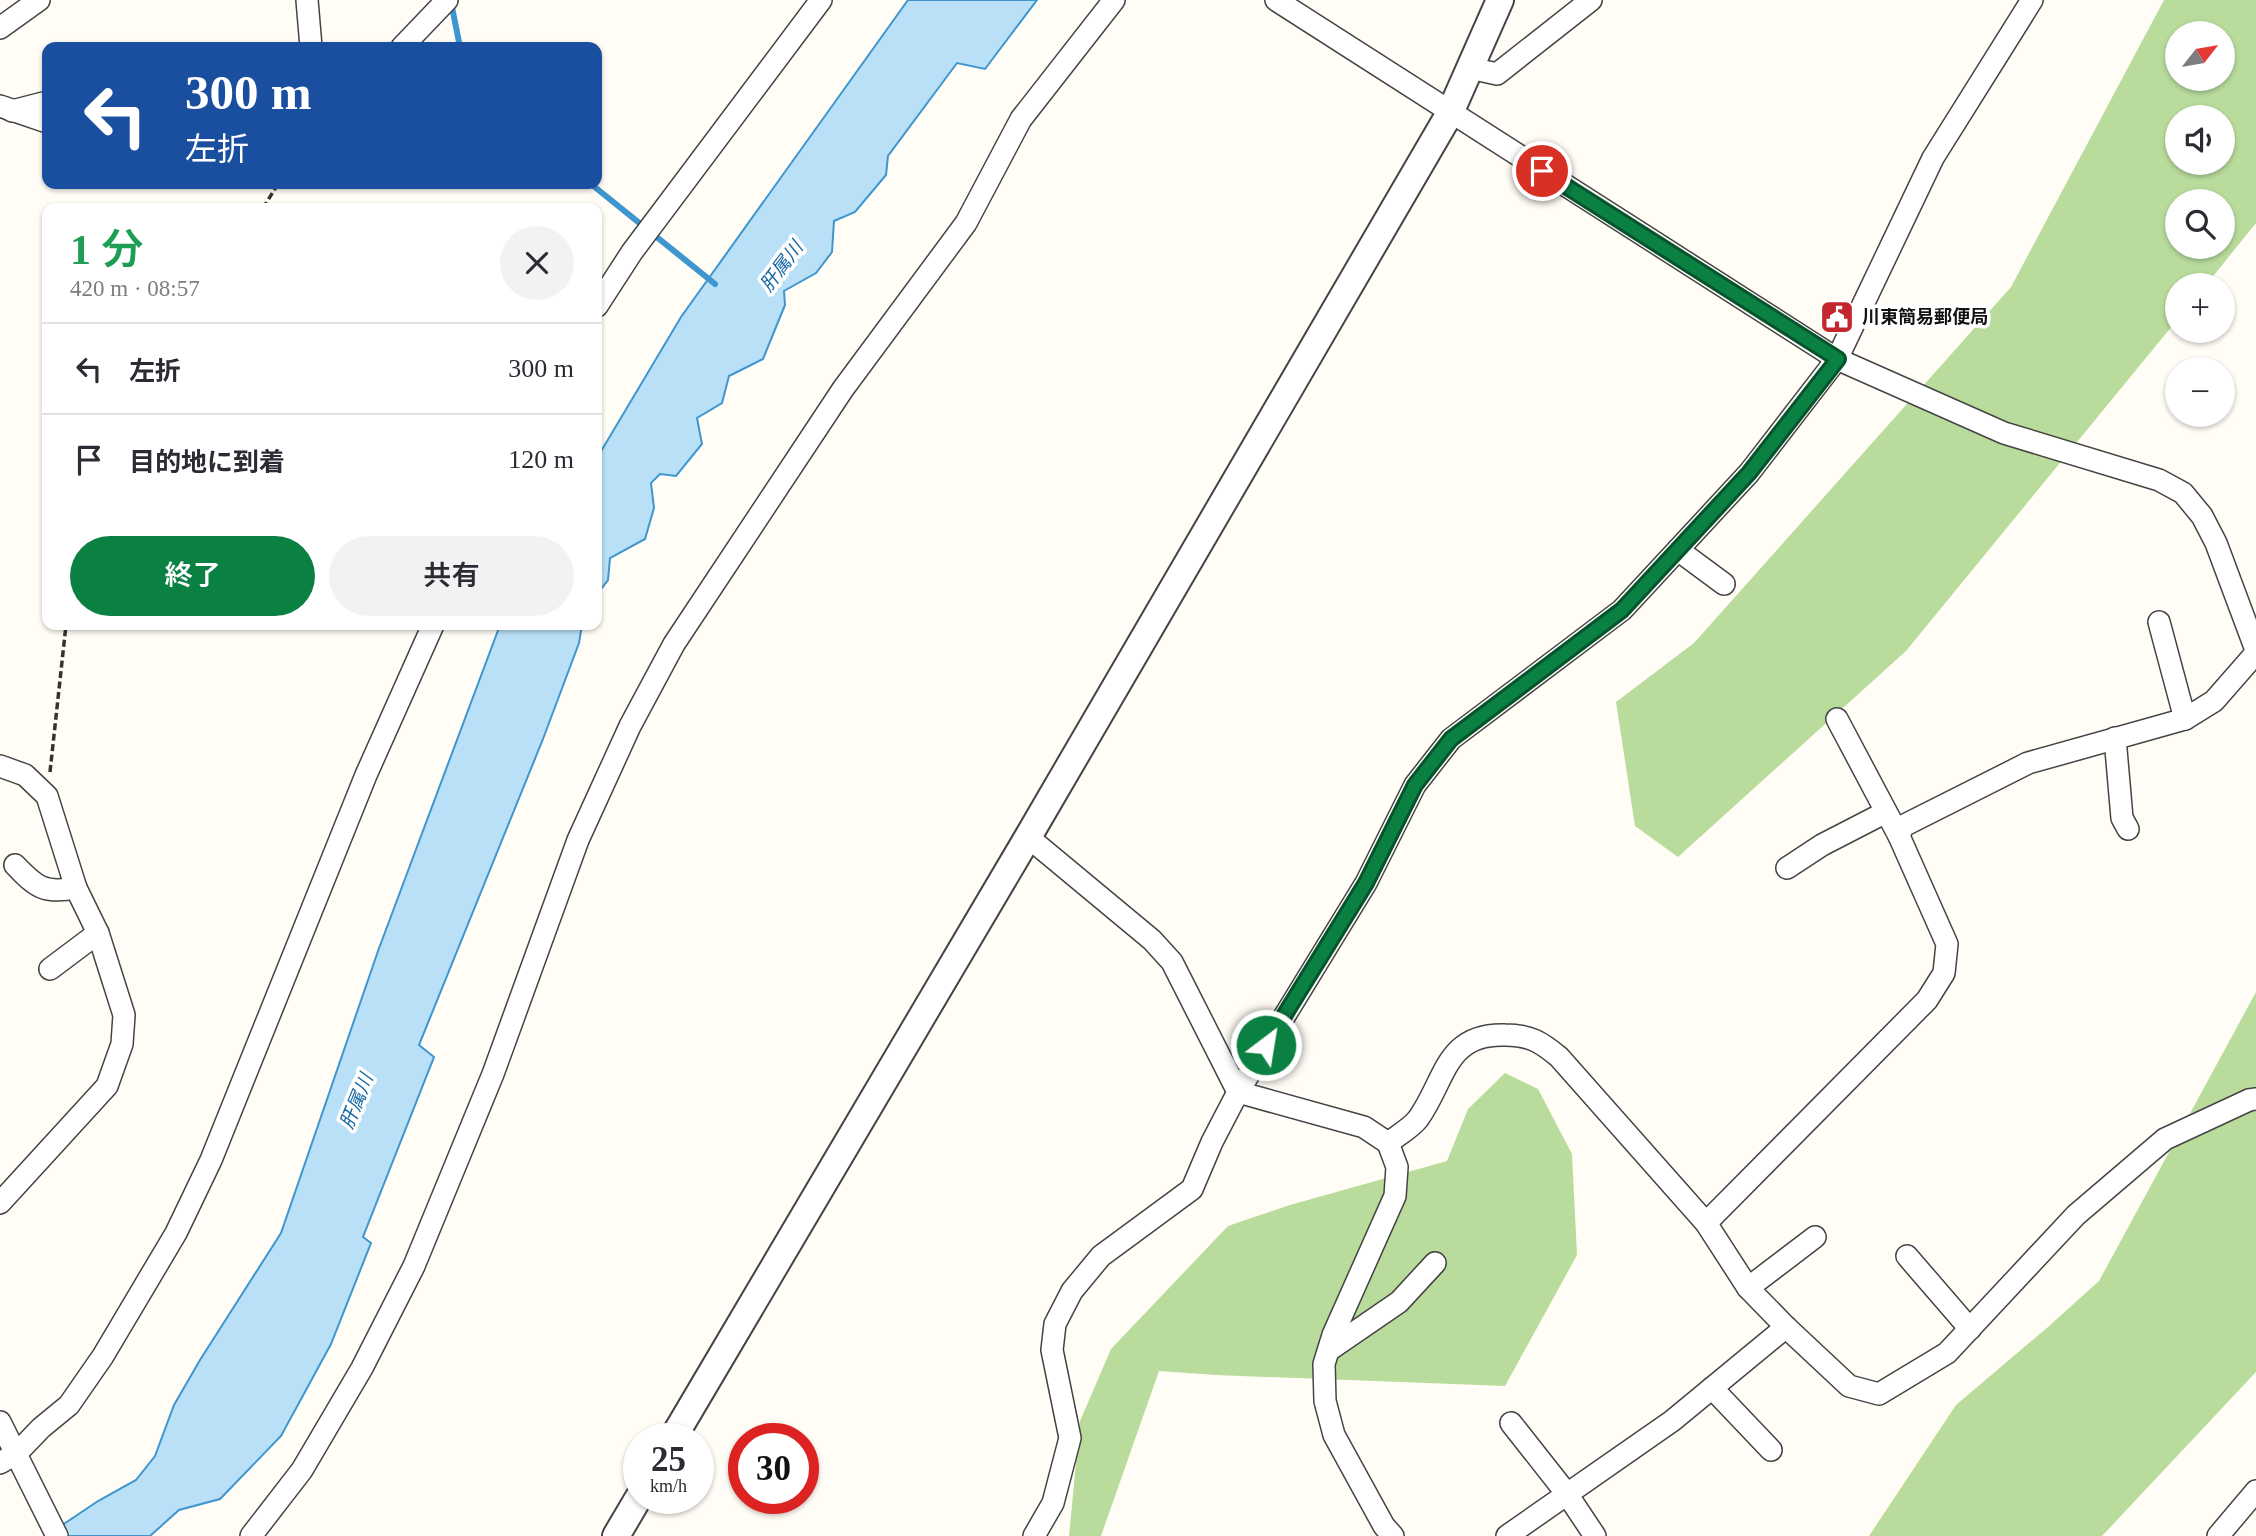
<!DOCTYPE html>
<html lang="ja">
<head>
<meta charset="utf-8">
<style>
  :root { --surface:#fff; --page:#f2f2f3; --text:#2b2b33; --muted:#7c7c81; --line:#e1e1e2; --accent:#0b8043 }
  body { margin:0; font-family:"Times New Roman","Noto Sans JP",serif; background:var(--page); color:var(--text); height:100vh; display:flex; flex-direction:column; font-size:26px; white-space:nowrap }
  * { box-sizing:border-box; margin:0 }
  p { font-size:23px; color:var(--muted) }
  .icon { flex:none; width:38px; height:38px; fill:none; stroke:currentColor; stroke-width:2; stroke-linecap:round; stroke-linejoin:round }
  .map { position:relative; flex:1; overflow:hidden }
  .side { position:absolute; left:42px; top:203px; width:560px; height:427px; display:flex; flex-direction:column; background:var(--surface); border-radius:14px; box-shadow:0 2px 5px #0004 }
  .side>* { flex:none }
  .banner { position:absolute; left:42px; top:42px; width:560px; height:147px; border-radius:14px; box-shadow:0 2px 5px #0004; background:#1a4fa0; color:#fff; overflow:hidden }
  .needle { width:46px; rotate:59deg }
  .buttons { position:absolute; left:2165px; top:21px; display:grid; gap:14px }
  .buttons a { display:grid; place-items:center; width:70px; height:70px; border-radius:50%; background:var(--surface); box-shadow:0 2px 5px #0004; font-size:35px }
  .speed { position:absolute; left:623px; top:1423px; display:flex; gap:14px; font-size:35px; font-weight:700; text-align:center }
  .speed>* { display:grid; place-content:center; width:91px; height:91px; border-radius:50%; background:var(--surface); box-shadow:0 2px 5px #0004; line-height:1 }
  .speed small { font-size:18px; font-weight:400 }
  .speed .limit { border:10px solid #d22; background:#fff; color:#111 }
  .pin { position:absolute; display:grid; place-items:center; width:60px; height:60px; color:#fff; margin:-30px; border:4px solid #fff; border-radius:50%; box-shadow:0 2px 7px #0007 }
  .me { position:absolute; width:77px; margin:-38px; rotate:31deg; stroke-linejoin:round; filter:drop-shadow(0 0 5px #0008) }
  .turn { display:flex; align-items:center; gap:24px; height:147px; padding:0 28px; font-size:32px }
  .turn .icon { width:91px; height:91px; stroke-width:2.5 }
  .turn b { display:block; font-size:49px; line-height:60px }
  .round { display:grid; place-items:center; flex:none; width:74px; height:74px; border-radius:37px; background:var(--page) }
  .overview { display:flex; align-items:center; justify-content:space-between; height:119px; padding:0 28px }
  h1 { font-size:42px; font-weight:600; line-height:52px; color:#1e9e55 }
  .cta { display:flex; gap:14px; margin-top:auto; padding:14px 28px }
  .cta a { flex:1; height:80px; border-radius:42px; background:var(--accent); color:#fff; font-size:28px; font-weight:600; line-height:80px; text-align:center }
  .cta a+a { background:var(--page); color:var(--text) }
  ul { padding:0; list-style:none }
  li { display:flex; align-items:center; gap:21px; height:91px; padding:0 28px; border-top:2px solid var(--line) }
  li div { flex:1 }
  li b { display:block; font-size:26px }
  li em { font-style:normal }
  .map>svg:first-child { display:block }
  .forest { fill:#b9dc9c; fill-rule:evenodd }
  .water { fill:#b9e0f7; stroke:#3f96cf; stroke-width:2 }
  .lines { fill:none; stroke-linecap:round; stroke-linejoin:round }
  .stream { stroke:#3f96cf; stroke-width:6 }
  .minor-casing { stroke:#444; stroke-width:24 }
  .tertiary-casing { stroke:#444; stroke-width:30 }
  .path { stroke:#333; stroke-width:3.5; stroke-dasharray:7 3.5; stroke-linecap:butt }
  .minor { stroke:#fff; stroke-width:21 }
  .tertiary { stroke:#fff; stroke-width:26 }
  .route-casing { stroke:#07532c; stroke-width:18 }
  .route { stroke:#0b8043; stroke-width:12 }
  .labels { text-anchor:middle; stroke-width:7; stroke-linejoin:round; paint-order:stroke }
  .poi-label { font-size:18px; font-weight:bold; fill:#111; stroke:#fff; text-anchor:start }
  .water-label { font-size:19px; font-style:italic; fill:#1768a6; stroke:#fff }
</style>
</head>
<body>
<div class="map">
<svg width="2256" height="1536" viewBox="0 0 2256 1536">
  <rect width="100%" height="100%" fill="#fffdf5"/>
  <!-- forest -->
  <g class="forest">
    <path d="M 2164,0 L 2256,0 L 2256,223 L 2206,285 L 2177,285 L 2177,320 L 1906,651 L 1678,857 L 1635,826 L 1616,702 L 1694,643 L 2011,287 ZM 2177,33 L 2222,33 L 2222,79 L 2177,79 ZM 2177,117 L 2222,117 L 2222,163 L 2177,163 ZM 2177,201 L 2222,201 L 2222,247 L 2177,247 Z"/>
    <path d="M 2256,992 L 2256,1372 L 2102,1536 L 1869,1536 L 1956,1405 L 2048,1327 L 2099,1281 Z"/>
    <path d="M 1505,1073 L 1538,1089 L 1572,1154 L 1577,1255 L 1505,1386 L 1216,1375 L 1159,1371 L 1101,1536 L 1069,1536 L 1080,1421 L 1111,1349 L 1228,1226 L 1290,1205 L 1447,1161 L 1468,1109 Z"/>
  </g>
  <!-- water -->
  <g class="water">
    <path d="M 908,0 L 1037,0 L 985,69 L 957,63 L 888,156 L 886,175 L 855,212 L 834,221 L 832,252 L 816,273 L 784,291 L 785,305 L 763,359 L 729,376 L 722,403 L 697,418 L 702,444 L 676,476 L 660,474 L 651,483 L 654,508 L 645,539 L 610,558 L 608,580 L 597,594 L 597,458 L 681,317 Z"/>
    <path d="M 500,625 L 582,625 L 579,643 L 543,739 L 419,1045 L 434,1057 L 363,1237 L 371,1243 L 331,1344 L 281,1436 L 220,1499 L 179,1510 L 150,1536 L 46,1536 L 98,1501 L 136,1480 L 155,1456 L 174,1405 L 200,1360 L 281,1233 L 378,951 Z"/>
  </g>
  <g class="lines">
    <!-- stream -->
    <g class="stream">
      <path d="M 451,2 L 460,47"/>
      <path d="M 591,184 L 715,284"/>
    </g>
    <!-- minor casing -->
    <g class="minor-casing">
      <g id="minor">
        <path d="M 307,0 L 311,47"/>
        <path d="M 1276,0 L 1837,359 L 2004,433 L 2159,480 L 2183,493 L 2202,516 L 2216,543 L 2256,650"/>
        <path d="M 0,28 L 39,0"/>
        <path d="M 402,47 L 447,0"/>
        <path d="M 1470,68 L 1497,74 L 1591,0"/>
        <path d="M 0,106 L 47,122"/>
        <path d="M 12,111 L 47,102"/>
        <path d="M 597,306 L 632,252 L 821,0"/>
        <path d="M 1678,550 L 1724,584"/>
        <path d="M 2159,622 L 2185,719"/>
        <path d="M 1837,719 L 1899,836"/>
        <path d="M 2115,738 L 2122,818 L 2128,829"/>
        <path d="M 0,766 L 25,775 L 47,796 L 76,888 L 98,933 L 124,1015 L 122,1044 L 107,1086 L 0,1203"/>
        <path d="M 1028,837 L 1152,940 L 1172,962 L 1238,1092 L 1364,1127 L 1388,1143 L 1397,1167 L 1395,1196 L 1333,1335 L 1324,1364 L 1325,1401 L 1334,1435 L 1384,1526 L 1393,1536"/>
        <path d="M 15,865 C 36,887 44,894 76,888"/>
        <path d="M 1787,868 L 1822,845 L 1886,812"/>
        <path d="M 50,969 L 98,933"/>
        <path d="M 1388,1143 C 1397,1136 1411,1128 1418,1119 C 1446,1080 1445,1033 1505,1035 C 1530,1035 1541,1042 1559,1057 L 1706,1223 L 1748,1288 L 1786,1327 L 1849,1386 L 1879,1394 L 1947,1353 L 2076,1215 L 2165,1139 L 2249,1100 L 2256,1099"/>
        <path d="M 1706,1223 L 1927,1000 L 1944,973 L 1947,944 L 1899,836 L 1903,826 L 2028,763 L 2185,719 L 2214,701 L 2256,653"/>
        <path d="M 1907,1256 L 1970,1329"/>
        <path d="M 1748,1288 L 1815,1237"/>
        <path d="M 1329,1350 L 1399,1302 L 1435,1263"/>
        <path d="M 1712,1388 L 1771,1450"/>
        <path d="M 0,1422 L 57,1536"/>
        <path d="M 1511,1423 L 1567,1494 L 1595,1536"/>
        <path d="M 0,1463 L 17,1453 L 41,1428 L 69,1405 L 103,1356 L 176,1233 L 211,1160 L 366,775 L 433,625"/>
        <path d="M 251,1536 L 302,1470 L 362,1368 L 414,1266 L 493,1074 L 578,840 L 630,726 L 674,644 L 843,389 L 966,223 L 1021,119 L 1114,0"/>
        <path d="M 1034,1536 L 1053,1503 L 1070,1438 L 1052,1350 L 1055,1324 L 1072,1291 L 1101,1256 L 1192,1189 L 1212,1142 L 1238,1092 L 1366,883 L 1415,785 L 1451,739 L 1622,610 L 1749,473 L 1837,359 L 1933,158 L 2032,0"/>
        <path d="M 1507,1536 L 1672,1421 L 1786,1327"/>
        <path d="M 2218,1536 L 2256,1491"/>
      </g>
    </g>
    <!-- tertiary casing -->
    <g class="tertiary-casing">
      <g id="tertiary">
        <path d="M 673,1438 L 1028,837 L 1450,113 L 1500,0"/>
        <path d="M 616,1536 L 639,1497"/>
      </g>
    </g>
    <!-- path -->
    <g class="path">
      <path d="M 263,208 L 278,184"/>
      <path d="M 50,772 L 66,625"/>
    </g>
    <!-- minor -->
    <use href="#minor" class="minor"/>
    <!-- tertiary -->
    <use href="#tertiary" class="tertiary"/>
  </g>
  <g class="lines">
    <!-- route casing -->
    <g class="route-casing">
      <path id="route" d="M 1266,1045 L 1366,883 L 1415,785 L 1451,739 L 1622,610 L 1749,473 L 1838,359 L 1542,171"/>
    </g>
    <!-- route -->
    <use href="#route" class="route"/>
  </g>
  <!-- icons -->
  <defs>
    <g id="civic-square" transform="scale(1.75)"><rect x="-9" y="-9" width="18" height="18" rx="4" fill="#c4262e" stroke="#fff"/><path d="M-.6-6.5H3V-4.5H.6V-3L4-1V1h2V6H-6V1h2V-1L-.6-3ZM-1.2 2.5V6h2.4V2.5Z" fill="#fff"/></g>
  </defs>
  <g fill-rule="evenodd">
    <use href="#civic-square" x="1837" y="317"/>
  </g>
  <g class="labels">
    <!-- poi labels -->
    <g class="poi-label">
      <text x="1862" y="323">川東簡易郵便局</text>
    </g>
    <!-- water labels -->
    <g class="water-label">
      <text transform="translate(781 266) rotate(-53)" y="7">肝属川</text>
      <text transform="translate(356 1101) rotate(-68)" y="7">肝属川</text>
    </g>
  </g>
</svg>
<div class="buttons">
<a><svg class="needle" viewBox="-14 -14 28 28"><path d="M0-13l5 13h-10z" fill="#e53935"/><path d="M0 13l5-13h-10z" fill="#7c7c81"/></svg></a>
<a><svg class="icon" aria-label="sound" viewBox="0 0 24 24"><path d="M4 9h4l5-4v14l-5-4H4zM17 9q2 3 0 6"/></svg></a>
<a><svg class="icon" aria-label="search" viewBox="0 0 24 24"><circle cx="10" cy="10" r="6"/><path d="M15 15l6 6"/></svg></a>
<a>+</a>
<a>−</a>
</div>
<div class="speed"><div>25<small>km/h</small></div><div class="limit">30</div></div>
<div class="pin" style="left:1542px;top:171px;background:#d93025"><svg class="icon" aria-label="arrive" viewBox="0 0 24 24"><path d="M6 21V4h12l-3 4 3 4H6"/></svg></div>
<svg class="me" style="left:1266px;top:1045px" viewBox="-20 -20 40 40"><circle r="17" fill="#0b8043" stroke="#fff" stroke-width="3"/><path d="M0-11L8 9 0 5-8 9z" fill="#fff"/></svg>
<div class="banner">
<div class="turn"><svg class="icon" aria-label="left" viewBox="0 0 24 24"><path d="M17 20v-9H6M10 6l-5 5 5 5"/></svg><div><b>300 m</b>左折</div></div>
</div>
<section class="side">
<div class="overview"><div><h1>1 分</h1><p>420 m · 08:57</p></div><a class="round"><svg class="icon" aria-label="close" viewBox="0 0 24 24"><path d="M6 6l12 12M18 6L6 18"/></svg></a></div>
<ul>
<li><svg class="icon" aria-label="left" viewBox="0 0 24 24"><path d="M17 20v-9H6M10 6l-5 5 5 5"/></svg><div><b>左折</b></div><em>300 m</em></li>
<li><svg class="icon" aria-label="arrive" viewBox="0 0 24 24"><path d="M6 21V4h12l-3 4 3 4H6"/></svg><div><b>目的地に到着</b></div><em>120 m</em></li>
</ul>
<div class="cta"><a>終了</a><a>共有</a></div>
</section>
</div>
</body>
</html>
